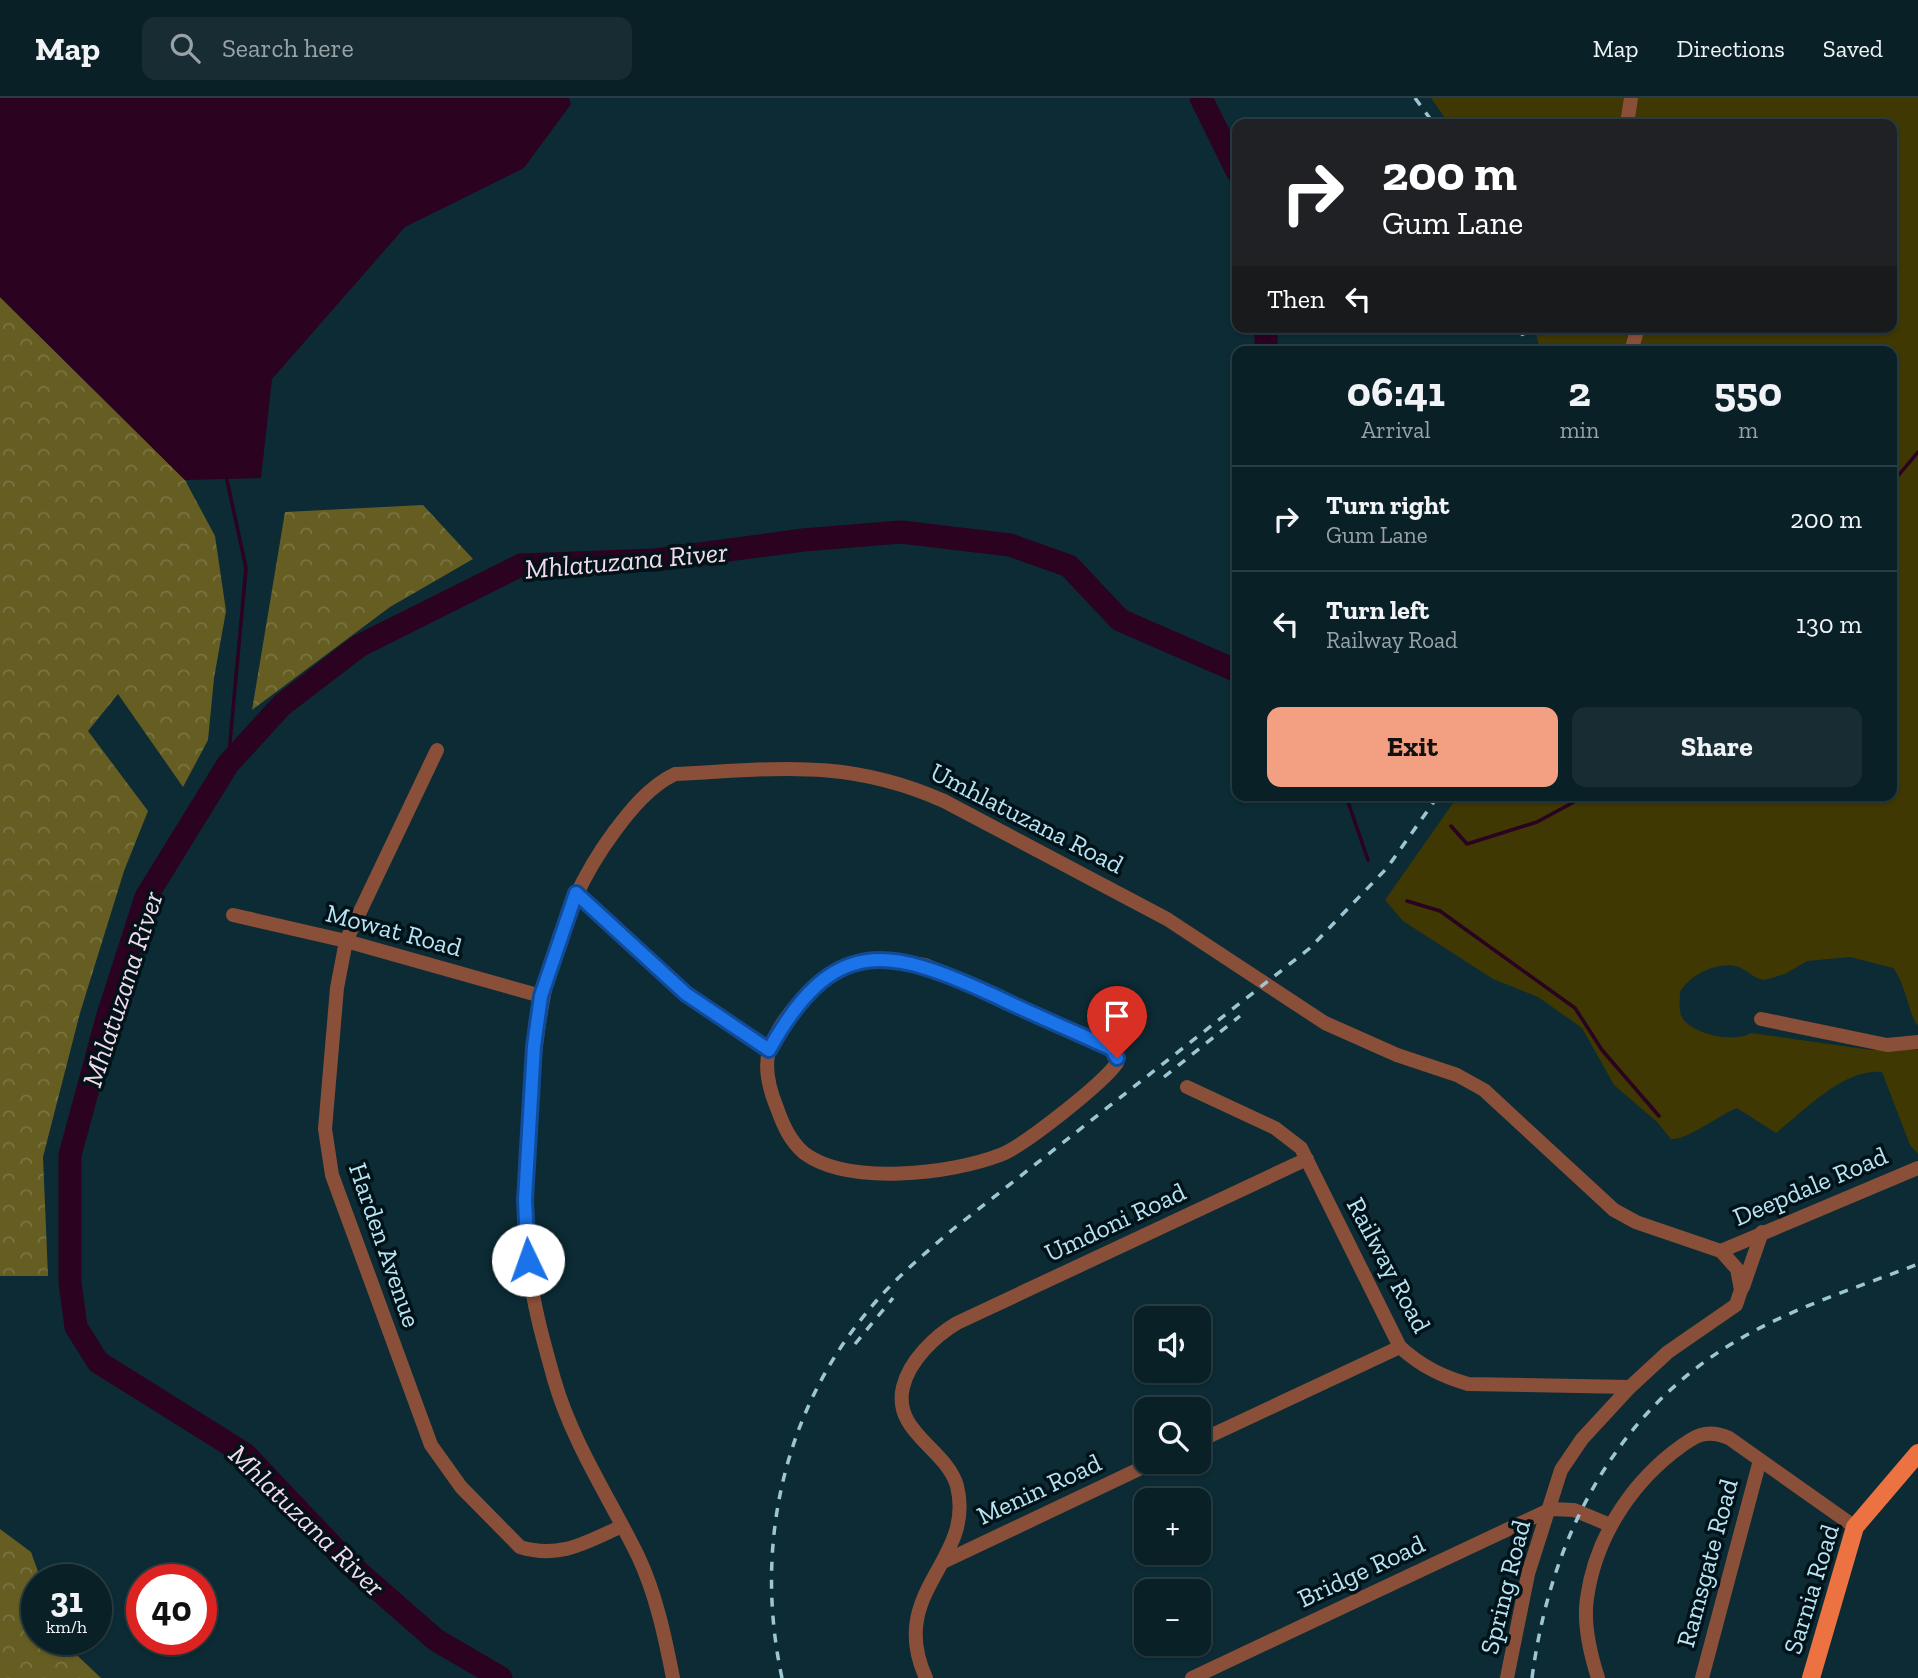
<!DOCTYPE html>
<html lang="en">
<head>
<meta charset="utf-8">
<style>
  :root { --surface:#092027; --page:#172d33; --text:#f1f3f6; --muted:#99a3a7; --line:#293e44; --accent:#f2a081 }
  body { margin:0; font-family:"Zilla Slab",serif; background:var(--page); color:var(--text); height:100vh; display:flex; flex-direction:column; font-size:26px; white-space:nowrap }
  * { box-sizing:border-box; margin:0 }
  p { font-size:23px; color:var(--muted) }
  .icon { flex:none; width:38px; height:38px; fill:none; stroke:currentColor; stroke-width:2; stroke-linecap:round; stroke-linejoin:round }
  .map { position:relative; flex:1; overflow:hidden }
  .details { position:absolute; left:1232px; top:248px; width:665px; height:455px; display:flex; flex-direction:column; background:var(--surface); border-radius:14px; box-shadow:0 2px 5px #0004,0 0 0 2px var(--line) }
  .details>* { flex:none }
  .banner { position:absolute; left:1232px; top:21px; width:665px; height:214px; border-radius:14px; box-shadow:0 2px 5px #0004,0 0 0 2px var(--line); background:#202124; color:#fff; overflow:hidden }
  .tools { position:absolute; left:1134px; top:1208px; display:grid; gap:14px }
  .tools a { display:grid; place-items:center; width:77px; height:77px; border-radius:14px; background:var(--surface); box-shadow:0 2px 5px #0004,0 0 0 2px var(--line); font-size:35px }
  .speed { position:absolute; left:21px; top:1466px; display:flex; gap:14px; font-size:35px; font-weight:700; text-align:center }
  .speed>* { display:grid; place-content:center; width:91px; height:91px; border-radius:50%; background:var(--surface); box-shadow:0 2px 5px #0004,0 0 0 2px var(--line); line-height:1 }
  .speed small { font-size:18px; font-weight:400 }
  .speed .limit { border:10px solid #d22; background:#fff; color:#111 }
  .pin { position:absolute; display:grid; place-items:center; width:60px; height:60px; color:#fff; margin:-72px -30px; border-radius:50% 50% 50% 0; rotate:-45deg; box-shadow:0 0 7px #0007 }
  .pin .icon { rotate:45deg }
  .me { position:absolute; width:77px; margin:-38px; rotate:357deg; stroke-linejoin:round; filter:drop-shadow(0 0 5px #0008) }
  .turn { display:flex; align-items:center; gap:24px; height:147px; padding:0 35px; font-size:32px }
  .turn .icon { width:91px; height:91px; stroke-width:2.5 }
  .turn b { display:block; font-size:49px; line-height:60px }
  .then { display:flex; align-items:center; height:66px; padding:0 35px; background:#0003; gap:14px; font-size:26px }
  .eta { display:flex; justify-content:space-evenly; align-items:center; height:119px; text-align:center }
  .eta b { font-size:42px; font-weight:800; line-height:49px }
  .primary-button { display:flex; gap:14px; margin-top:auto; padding:14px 35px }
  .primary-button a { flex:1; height:80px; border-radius:14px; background:var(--accent); color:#111; font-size:28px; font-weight:800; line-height:80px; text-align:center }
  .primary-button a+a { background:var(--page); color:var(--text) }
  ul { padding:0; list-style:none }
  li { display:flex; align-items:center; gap:21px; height:105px; padding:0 35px; border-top:2px solid var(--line) }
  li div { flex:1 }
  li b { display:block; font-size:26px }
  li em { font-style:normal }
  header { display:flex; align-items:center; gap:42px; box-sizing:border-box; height:98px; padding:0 35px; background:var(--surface); border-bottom:2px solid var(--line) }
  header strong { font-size:33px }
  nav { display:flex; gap:38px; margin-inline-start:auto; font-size:24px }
  .search { width:490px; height:63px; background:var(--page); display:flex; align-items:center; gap:18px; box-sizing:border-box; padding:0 24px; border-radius:14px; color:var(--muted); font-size:26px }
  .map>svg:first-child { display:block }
  .grass { fill:#3f3802 }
  .forest { fill:url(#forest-crowns) }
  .water { fill:#2b0220 }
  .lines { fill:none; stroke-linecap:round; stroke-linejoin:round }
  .stream { stroke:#2b0220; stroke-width:3.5 }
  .river { stroke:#2b0220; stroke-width:23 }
  .minor { stroke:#8a4f39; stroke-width:14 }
  .major { stroke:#ec7242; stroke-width:18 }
  .rail { stroke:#9dc6d4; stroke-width:3.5; stroke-dasharray:9 9; stroke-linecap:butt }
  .route-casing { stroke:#114b97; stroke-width:18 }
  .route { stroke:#1a73e8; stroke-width:12 }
  .labels { text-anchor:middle; stroke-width:7; stroke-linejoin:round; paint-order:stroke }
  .street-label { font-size:26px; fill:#b9e4f3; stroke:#011218 }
  .water-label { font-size:28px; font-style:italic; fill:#f3dae9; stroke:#011218 }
</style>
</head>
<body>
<header>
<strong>Map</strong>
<div class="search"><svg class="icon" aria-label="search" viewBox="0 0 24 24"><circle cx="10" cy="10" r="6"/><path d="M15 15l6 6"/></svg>Search here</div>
<nav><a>Map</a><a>Directions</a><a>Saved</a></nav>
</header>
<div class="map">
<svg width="1918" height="1580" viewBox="0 0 1918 1580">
  <defs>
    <pattern id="forest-crowns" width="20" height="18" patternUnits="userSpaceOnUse" patternTransform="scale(1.75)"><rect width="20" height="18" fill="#665d22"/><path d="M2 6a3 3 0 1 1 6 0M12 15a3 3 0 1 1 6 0" fill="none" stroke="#7a7443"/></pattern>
  </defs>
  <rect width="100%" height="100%" fill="#0c2b34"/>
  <!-- grass -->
  <path class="grass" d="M 1431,0 L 1918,0 L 1918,927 C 1910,922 1906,885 1893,870 L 1850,859 L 1807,863 L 1785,876 L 1764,882 C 1753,880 1748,873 1739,869 C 1720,862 1689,877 1680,894 C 1680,902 1678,914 1683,921 C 1695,937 1735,945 1751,935 L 1871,952 L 1918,952 L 1918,1056 L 1910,1047 L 1882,974 C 1844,970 1805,1012 1776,1035 L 1737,1010 C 1719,1017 1686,1043 1671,1041 L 1657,1024 L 1614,987 L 1582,930 L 1538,899 L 1493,881 L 1403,823 L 1385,802 L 1458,698 L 1892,698 L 1892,254 L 1540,254 L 1535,229 L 1892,229 L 1892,26 L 1449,26 Z"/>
  <!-- forest -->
  <g class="forest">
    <path d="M 0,199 L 185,382 L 215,438 L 226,513 L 214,580 L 208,642 L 183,689 L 118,596 L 88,633 L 148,713 L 124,773 L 80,915 L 43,1059 L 48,1178 L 0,1178 Z"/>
    <path d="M 423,407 L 473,461 L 390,509 L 252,612 L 285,414 Z"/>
    <path d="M 0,1431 L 31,1454 L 41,1482 L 37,1482 L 37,1542 L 61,1542 L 101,1580 L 0,1580 Z"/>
  </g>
  <!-- water -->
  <path class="water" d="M 0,0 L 569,0 L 571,6 L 524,70 L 405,129 L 272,281 L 261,380 L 185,382 L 0,199 Z"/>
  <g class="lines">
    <!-- stream -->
    <g class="stream">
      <path d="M 227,382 L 246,470 L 228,666"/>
      <path d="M 1892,385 L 1918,354"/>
      <path d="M 1346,698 L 1368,762"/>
      <path d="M 1451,728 L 1467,746 L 1537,724 L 1585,698"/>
      <path d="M 1407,803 L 1440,813 L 1575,910 L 1602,952 L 1659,1018"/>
    </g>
    <!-- river -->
    <g class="river">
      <path d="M 1201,0 L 1237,73"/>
      <path d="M 1266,254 L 1266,229"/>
      <path d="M 501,1580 L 436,1542 L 349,1466 L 245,1356 L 98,1264 L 76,1229 L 70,1184 L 70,1057 L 108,917 L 146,799 L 228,666 L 282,607 L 359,548 L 521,467 L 655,462 L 803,442 L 901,434 L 1010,447 L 1069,468 L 1120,522 L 1237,573"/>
    </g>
    <!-- minor -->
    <g class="minor">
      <path d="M 1627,26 L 1631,0"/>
      <path d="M 1631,254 L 1638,229"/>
      <path d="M 437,652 L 346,843 L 337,890 L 325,1031 L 332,1077 L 431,1347 L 461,1389 L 520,1449 C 559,1461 585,1445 620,1429"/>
      <path d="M 576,795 L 686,896 L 769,952"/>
      <path d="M 233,817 L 346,843 L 541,898"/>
      <path d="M 883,861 L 925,867 L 1112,951 L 1117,965 C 1102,986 1024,1048 1000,1057 C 951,1076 848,1088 804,1055 C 790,1043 783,1027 777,1010 C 770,993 764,971 769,953 C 778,923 813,882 842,870 C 855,865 870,863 883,861 Z"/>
      <path d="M 1761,921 L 1887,947 L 1918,944"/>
      <path d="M 1187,989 L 1275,1030 L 1301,1050 L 1400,1249 C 1421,1268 1441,1278 1468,1286 L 1630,1289"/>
      <path d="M 1721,1153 L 1918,1070"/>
      <path d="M 1743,1189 L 1762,1134"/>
      <path d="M 1199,1343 L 1400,1249"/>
      <path d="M 943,1464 L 1156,1363"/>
      <path d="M 673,1580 C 665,1539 656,1496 638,1458 C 609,1399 572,1344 554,1281 C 543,1242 532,1203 528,1162 C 524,1119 527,1077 529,1035 C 534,926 547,824 614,734 C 631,711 650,688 675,676 C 777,671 847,660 944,703 L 1167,821 L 1325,925 L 1397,957 L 1457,977 L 1484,992 L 1614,1112 L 1636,1124 L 1721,1153 L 1737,1171 L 1741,1192 L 1736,1207 L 1668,1254 L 1630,1289 L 1582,1341 L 1561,1372 L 1528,1476 L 1507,1580"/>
      <path d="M 926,1580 C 886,1493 976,1463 957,1388 C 947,1351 892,1334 903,1289 C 909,1263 935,1238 957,1225 L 1307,1061"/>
      <path d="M 1192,1580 L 1551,1411 L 1574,1412 L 1610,1427"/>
      <path d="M 1598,1580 C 1590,1555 1583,1526 1587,1500 C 1595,1443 1627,1391 1672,1355 C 1692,1340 1704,1329 1729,1340 L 1855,1429"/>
      <path d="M 1702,1580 L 1760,1362"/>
    </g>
    <!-- major -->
    <path class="major" d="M 1811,1580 L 1855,1429 L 1918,1355"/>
    <!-- rail -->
    <g class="rail">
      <path d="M 1415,0 L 1434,26"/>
      <path d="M 1521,229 L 1526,254"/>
      <path d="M 1164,979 L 1240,918"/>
      <path d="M 855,1246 L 893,1200"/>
      <path d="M 782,1580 C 754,1450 782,1317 867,1214 C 892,1183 922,1158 952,1132 L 1310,850 L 1387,770 L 1438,698"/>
      <path d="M 1532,1580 C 1551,1434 1621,1302 1756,1232 C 1807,1205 1864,1187 1918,1166"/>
    </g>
  </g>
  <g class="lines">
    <!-- route casing -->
    <g class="route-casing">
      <path id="route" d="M 528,1162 L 525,1102 L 534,948 L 541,898 L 576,795 L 686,896 L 769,952 C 833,837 887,848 995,898 C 1034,917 1073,933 1112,951 L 1117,960"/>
    </g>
    <!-- route -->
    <use href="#route" class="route"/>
  </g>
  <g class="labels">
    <!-- street labels -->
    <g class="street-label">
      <text transform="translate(1027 720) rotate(27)" y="9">Umhlatuzana Road</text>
      <text transform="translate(394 832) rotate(15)" y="9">Mowat Road</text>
      <text transform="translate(1810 1088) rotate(-23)" y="9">Deepdale Road</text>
      <text transform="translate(1115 1124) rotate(-25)" y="9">Umdoni Road</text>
      <text transform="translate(385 1147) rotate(71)" y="9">Harden Avenue</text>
      <text transform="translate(1389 1167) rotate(62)" y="9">Railway Road</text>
      <text transform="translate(1039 1391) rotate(-25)" y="9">Menin Road</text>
      <text transform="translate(1707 1465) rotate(-75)" y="9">Ramsgate Road</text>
      <text transform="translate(1361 1473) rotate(-25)" y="9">Bridge Road</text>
      <text transform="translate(1505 1489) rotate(-76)" y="9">Spring Road</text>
      <text transform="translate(1811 1491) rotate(-73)" y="9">Sarnia Road</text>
    </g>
    <!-- water labels -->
    <g class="water-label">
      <text transform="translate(626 462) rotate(-5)" y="10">Mhlatuzana River</text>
      <text transform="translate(122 891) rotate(-72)" y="10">Mhlatuzana River</text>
      <text transform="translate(307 1422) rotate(44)" y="10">Mhlatuzana River</text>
    </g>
  </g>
</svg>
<div class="tools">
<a><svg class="icon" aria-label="sound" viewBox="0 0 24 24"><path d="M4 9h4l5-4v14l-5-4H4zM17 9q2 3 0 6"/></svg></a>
<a><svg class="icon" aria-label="search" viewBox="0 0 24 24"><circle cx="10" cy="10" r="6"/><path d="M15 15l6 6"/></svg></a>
<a>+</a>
<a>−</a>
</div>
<div class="speed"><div>31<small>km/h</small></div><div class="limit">40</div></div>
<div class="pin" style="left:1117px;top:960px;background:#d93025"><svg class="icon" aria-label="arrive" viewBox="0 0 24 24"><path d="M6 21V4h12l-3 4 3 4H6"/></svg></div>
<svg class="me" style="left:528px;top:1162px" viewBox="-20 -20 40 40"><circle r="19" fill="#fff"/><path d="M0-13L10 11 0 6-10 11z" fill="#1a73e8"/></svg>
<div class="banner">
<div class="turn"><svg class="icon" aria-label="right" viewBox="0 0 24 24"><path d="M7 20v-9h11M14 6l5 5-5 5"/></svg><div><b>200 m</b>Gum Lane</div></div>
<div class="then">Then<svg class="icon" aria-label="left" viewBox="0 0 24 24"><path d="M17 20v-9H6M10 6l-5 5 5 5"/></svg></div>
</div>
<section class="details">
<div class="eta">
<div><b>06:41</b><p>Arrival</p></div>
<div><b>2</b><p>min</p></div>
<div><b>550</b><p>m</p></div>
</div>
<ul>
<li><svg class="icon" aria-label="right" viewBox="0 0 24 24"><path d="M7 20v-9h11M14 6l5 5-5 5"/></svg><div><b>Turn right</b><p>Gum Lane</p></div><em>200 m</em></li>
<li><svg class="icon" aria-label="left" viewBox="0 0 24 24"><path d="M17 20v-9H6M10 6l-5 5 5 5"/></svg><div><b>Turn left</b><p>Railway Road</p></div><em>130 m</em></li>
</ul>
<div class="primary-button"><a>Exit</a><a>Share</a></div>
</section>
</div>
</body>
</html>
